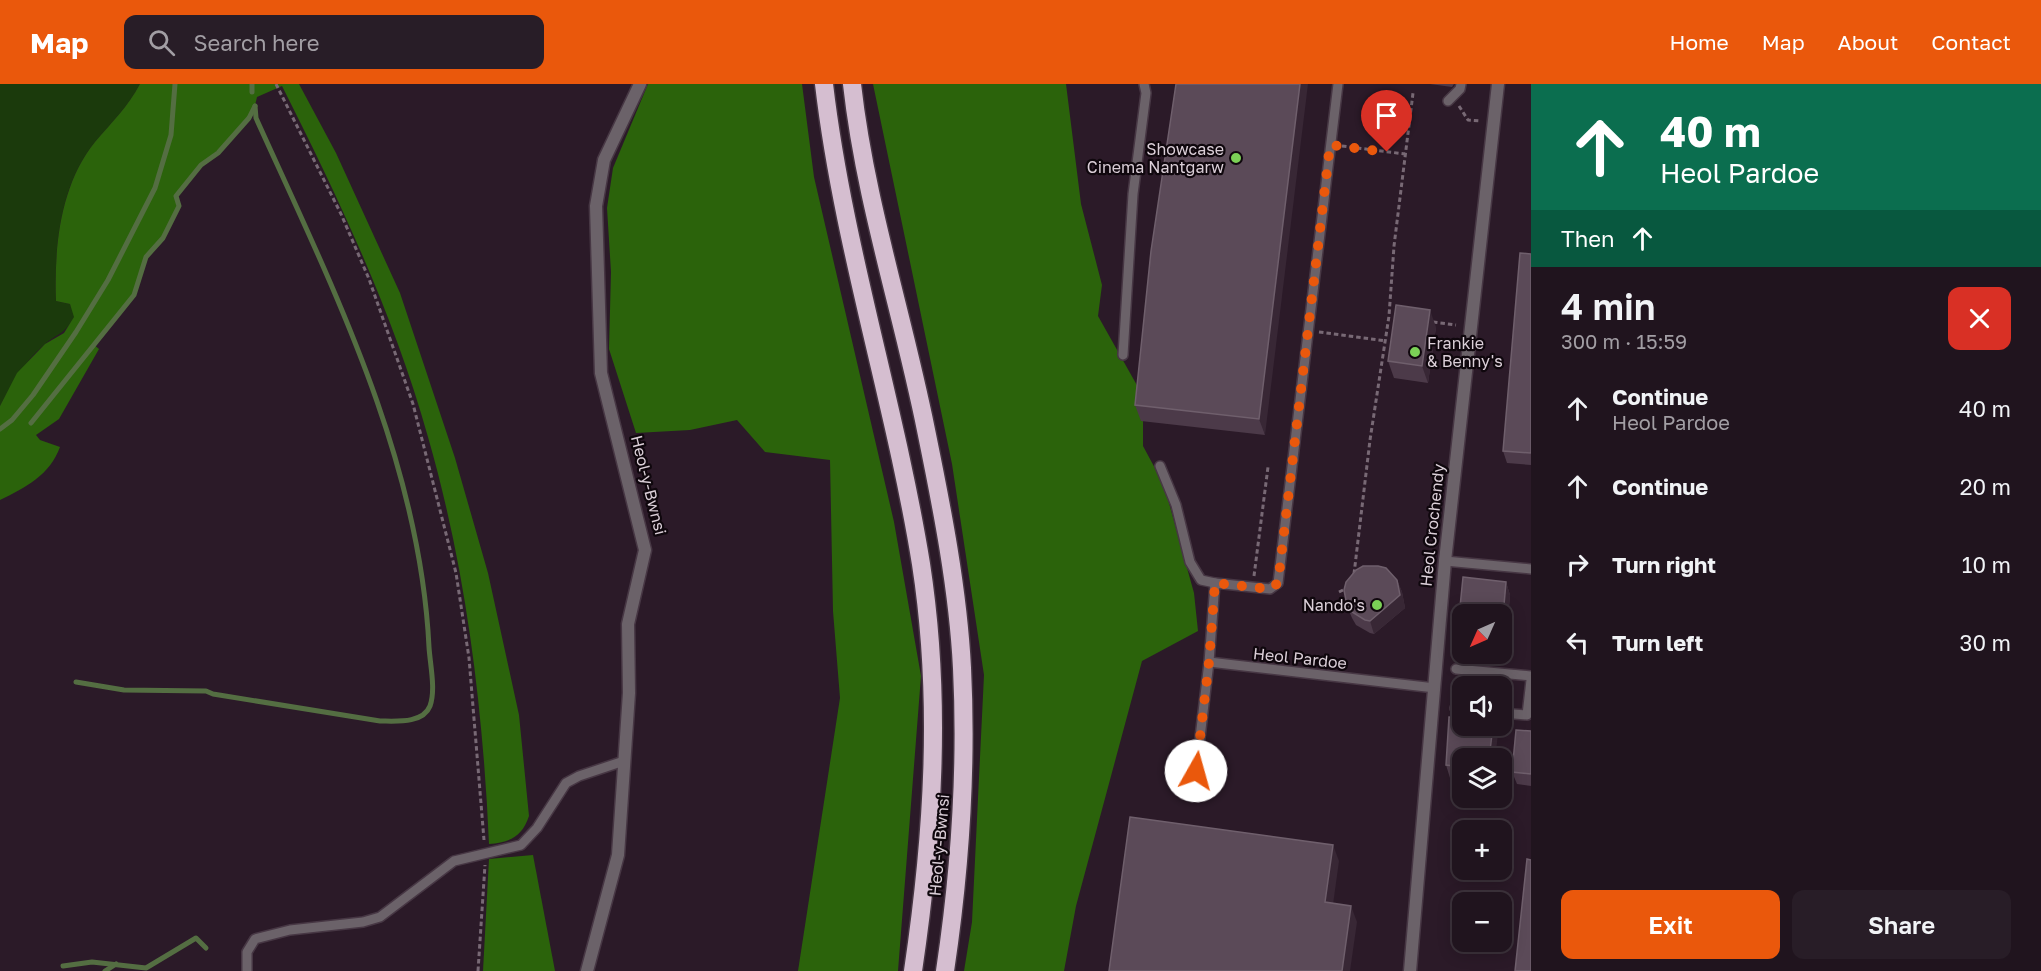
<!DOCTYPE html>
<html lang="en">
<head>
<meta charset="utf-8">
<style>
  :root { --surface:#20141e; --page:#281d27; --text:#f1f3f6; --muted:#a29ea4; --line:#3d333c; --accent:#ea580c }
  body { margin:0; font-family:"Golos Text",sans-serif; background:var(--page); color:var(--text); height:100vh; display:flex; flex-direction:column; font-size:22px; white-space:nowrap }
  * { box-sizing:border-box; margin:0 }
  p { font-size:20px; color:var(--muted) }
  .icon { flex:none; width:33px; height:33px; fill:none; stroke:currentColor; stroke-width:2; stroke-linecap:round; stroke-linejoin:round }
  .map { position:relative; flex:1; overflow:hidden }
  .drawer { display:flex; flex-direction:column; background:var(--surface); width:510px }
  .drawer>* { flex:none }
  .guide { background:#0b6e4f; color:#fff; overflow:hidden }
  .needle { width:39px; rotate:225deg }
  .buttons { position:absolute; left:1452px; top:520px; display:grid; gap:12px }
  .buttons a { display:grid; place-items:center; width:60px; height:60px; border-radius:12px; background:var(--surface); box-shadow:0 3px 15px #0003,0 0 0 2px var(--line); font-size:30px }
  .pin { position:absolute; display:grid; place-items:center; width:51px; height:51px; color:#fff; margin:-62px -26px; border-radius:50% 50% 50% 0; rotate:-45deg; box-shadow:0 0 6px #0007 }
  .pin .icon { rotate:45deg }
  .me { position:absolute; width:66px; margin:-33px; rotate:7deg; stroke-linejoin:round; filter:drop-shadow(0 0 4px #0008) }
  .turn { display:flex; align-items:center; gap:21px; height:126px; padding:0 30px; font-size:27px }
  .turn .icon { width:78px; height:78px; stroke-width:2.5 }
  .turn b { display:block; font-size:42px; line-height:51px }
  .then { display:flex; align-items:center; height:57px; padding:0 30px; background:#0003; gap:12px; font-size:22px }
  .round { display:grid; place-items:center; flex:none; width:63px; height:63px; border-radius:12px; background:var(--page) }
  .headline { display:flex; align-items:center; justify-content:space-between; height:102px; padding:0 30px }
  h1 { font-size:36px; font-weight:600; line-height:45px }
  .cta { display:flex; gap:12px; margin-top:auto; padding:12px 30px }
  .cta a { flex:1; height:69px; border-radius:12px; background:var(--accent); color:#fff; font-size:24px; font-weight:600; line-height:69px; text-align:center }
  .cta a+a { background:var(--page); color:var(--text) }
  ul { padding:0; list-style:none }
  li { display:flex; align-items:center; gap:18px; height:78px; padding:0 30px }
  li div { flex:1 }
  li b { display:block; font-size:22px }
  li em { font-style:normal }
  header { display:flex; align-items:center; gap:36px; box-sizing:border-box; height:84px; padding:0 30px; background:var(--accent); color:#fff }
  header strong { font-size:28px }
  nav { display:flex; gap:33px; margin-inline-start:auto; font-size:21px }
  .search { width:420px; height:54px; background:var(--page); display:flex; align-items:center; gap:15px; box-sizing:border-box; padding:0 21px; border-radius:12px; color:var(--muted); font-size:22px }
  main { display:flex; flex:1; min-height:0 }
  .map>svg:first-child { display:block }
  .green { fill:#1b3a0c }
  .forest { fill:#2b630b }
  .lines { fill:none; stroke-linecap:round; stroke-linejoin:round }
  .stream { stroke:#546e42; stroke-width:5 }
  .lane-casing { stroke:#473744; stroke-width:12 }
  .street-casing { stroke:#473744; stroke-width:15 }
  .highway-casing { stroke:#473744; stroke-width:21 }
  .path { stroke:#786975; stroke-width:3; stroke-dasharray:4.5 3; stroke-linecap:butt }
  .lane { stroke:#6b6269; stroke-width:9 }
  .street { stroke:#6b6269; stroke-width:12 }
  .highway { stroke:#d5bed0; stroke-width:18 }
  .wall { fill:#4c3a49 }
  .shaded-wall { fill:#382735 }
  .building { fill:#5b4a58; stroke:#6f5f6c; stroke-width:1.5 }
  .route { stroke:#ea580c; stroke-width:10; stroke-dasharray:0 18 }
  .poi-dot { fill:#7bd156; stroke:#0f070d; stroke-width:2 }
  .labels { text-anchor:middle; stroke-width:4.5; stroke-linejoin:round; paint-order:stroke }
  .poi-label { font-size:16px; fill:#dbcfd8; stroke:#0f070d; text-anchor:end }
  .street-label { font-size:16px; fill:#dbcfd8; stroke:#0f070d }
</style>
</head>
<body>
<header>
<strong>Map</strong>
<div class="search"><svg class="icon" aria-label="search" viewBox="0 0 24 24"><circle cx="10" cy="10" r="6"/><path d="M15 15l6 6"/></svg>Search here</div>
<nav><a>Home</a><a>Map</a><a>About</a><a>Contact</a></nav>
</header>
<main>
<div class="map">
<svg width="1531" height="887" viewBox="0 0 1531 887">
  <rect width="100%" height="100%" fill="#2b1a28"/>
  <!-- green -->
  <path class="green" d="M 0,0 L 140,0 C 128,23 111,39 95,58 C 60,101 54,163 56,217 L 70,220 L 75,232 C 62,253 60,247 44,261 C 24,278 12,299 0,322 Z"/>
  <!-- forest -->
  <g class="forest">
    <path d="M 140,0 L 299,0 L 336,69 L 400,209 L 455,374 L 488,489 L 519,631 L 529,732 C 522,753 510,758 489,760 C 483,623 466,485 428,353 C 394,231 339,115 282,2 L 257,13 C 251,45 221,61 200,82 C 191,91 184,102 176,112 L 179,122 L 163,154 L 146,173 L 134,211 L 93,260 L 99,265 L 59,335 L 36,351 L 40,356 L 60,363 C 50,391 25,404 0,416 L 0,322 L 17,289 L 45,260 L 64,249 L 74,233 L 70,220 L 56,217 C 54,164 60,101 95,58 C 111,39 128,23 140,0 Z"/>
    <path d="M 648,0 L 802,0 L 814,93 L 894,438 L 921,592 L 898,887 L 798,887 L 840,614 L 833,527 L 830,376 L 765,368 L 737,336 L 690,346 L 636,349 L 609,265 L 611,188 L 607,124 L 613,84 Z"/>
    <path d="M 873,0 L 1066,0 L 1081,120 L 1102,201 L 1098,232 L 1143,312 L 1143,362 L 1164,401 L 1194,509 L 1198,547 L 1142,577 L 1076,822 L 1064,887 L 964,887 L 972,838 L 984,591 L 952,380 Z"/>
    <path d="M 533,771 L 555,887 L 483,887 L 489,775 Z"/>
  </g>
  <g class="lines">
    <!-- stream -->
    <g class="stream">
      <path d="M 252,8 L 252,0"/>
      <path d="M 31,339 L 134,211 L 146,173 L 163,154 L 179,122 L 176,112 L 201,81 L 218,69 L 249,34 L 255,22"/>
      <path d="M 0,345 L 12,336 L 33,311 L 76,248 L 108,196 L 155,104 L 171,51 L 175,0"/>
      <path d="M 76,598 L 124,606 L 206,607 L 213,610 L 380,637 C 395,637 423,640 430,622 C 436,606 430,580 429,563 C 420,376 332,202 256,34 L 255,22"/>
      <path d="M 63,882 L 92,878 L 146,884 L 196,854 L 206,864"/>
      <path d="M 105,887 L 116,880"/>
    </g>
    <!-- lane casing -->
    <g class="lane-casing">
      <g id="lane">
        <path d="M 1338,0 L 1278,499 L 1270,505 L 1215,499 L 1209,578 L 1435,604"/>
        <path d="M 1448,17 L 1460,5 L 1461,0"/>
        <path d="M 1123,271 L 1133,110 L 1146,9 L 1144,0"/>
        <path d="M 1160,382 L 1176,421 L 1190,478 L 1201,496 L 1215,499"/>
        <path d="M 1445,477 L 1531,485"/>
        <path d="M 1456,585 L 1531,592"/>
        <path d="M 1455,624 L 1462,625"/>
        <path d="M 1502,629 L 1527,631 L 1531,596"/>
        <path d="M 1196,687 L 1209,578"/>
        <path d="M 247,887 L 247,868 L 255,855 L 290,846 L 363,838 L 380,833 L 454,777 L 521,761 L 537,744 L 566,699 L 579,692 L 624,677"/>
      </g>
    </g>
    <!-- street casing -->
    <g class="street-casing">
      <g id="street">
        <path d="M 587,887 L 618,771 L 629,609 L 628,540 L 645,466 L 601,289 L 596,122 L 604,76 L 640,0"/>
        <path d="M 1410,887 L 1445,477 L 1498,0"/>
      </g>
    </g>
    <!-- highway casing -->
    <g class="highway-casing">
      <g id="highway">
        <path d="M 824,0 C 843,162 895,319 921,480 C 942,616 933,752 913,887"/>
        <path d="M 852,0 C 865,117 903,231 926,346 C 942,424 958,505 962,584 C 967,685 960,787 945,887"/>
      </g>
    </g>
    <!-- path -->
    <g class="path">
      <path d="M 276,0 L 341,130 L 369,195 L 413,320 L 456,489 L 469,574 L 484,756"/>
      <path d="M 1459,22 L 1468,36 L 1481,37"/>
      <path d="M 1342,62 L 1405,70"/>
      <path d="M 1433,238 L 1456,241"/>
      <path d="M 1319,248 L 1386,257"/>
      <path d="M 1354,490 L 1370,356 L 1389,232 L 1394,162 L 1413,9"/>
      <path d="M 1254,492 L 1268,383"/>
      <path d="M 1339,508 L 1347,504"/>
      <path d="M 478,887 L 485,781"/>
    </g>
    <!-- lane -->
    <use href="#lane" class="lane"/>
    <!-- street -->
    <use href="#street" class="street"/>
    <!-- highway -->
    <use href="#highway" class="highway"/>
  </g>
  <!-- wall -->
  <g class="wall">
    <path d="M 1176,0 L 1265,351 L 1141,337 L 1135,321 Z"/>
    <path d="M 1430,0 L 1454,0 L 1452,3 Z"/>
    <path d="M 1531,170 L 1531,381 L 1507,379 L 1503,367 Z"/>
    <path d="M 1436,243 L 1428,299 L 1394,294 L 1388,277 Z"/>
    <path d="M 1463,493 L 1506,498 L 1510,511 L 1505,570 L 1502,569 L 1502,531 L 1462,531 L 1462,566 L 1457,553 Z"/>
    <path d="M 1397,496 L 1402,508 L 1405,524 L 1374,550 L 1370,549 L 1356,541 L 1352,534 L 1347,522 Z"/>
    <path d="M 1531,647 L 1531,702 L 1517,700 L 1512,688 Z"/>
    <path d="M 1498,650 L 1462,675 L 1462,695 L 1450,694 L 1446,681 Z"/>
  </g>
  <!-- shaded-wall -->
  <g class="shaded-wall">
    <path d="M 1300,0 L 1308,0 L 1265,351 L 1259,335 Z"/>
    <path d="M 1430,226 L 1436,243 L 1428,299 L 1422,282 Z"/>
    <path d="M 1397,496 L 1402,508 L 1405,524 L 1374,550 L 1370,537 Z"/>
    <path d="M 1506,498 L 1510,511 L 1505,570 L 1502,560 L 1502,544 Z"/>
    <path d="M 1493,642 L 1496,642 L 1498,650 L 1495,675 L 1489,675 Z"/>
    <path d="M 1333,761 L 1339,777 L 1331,835 L 1325,818 Z"/>
    <path d="M 1351,822 L 1357,838 L 1350,887 L 1342,887 Z"/>
  </g>
  <!-- building -->
  <g class="building">
    <path d="M 1176,0 L 1300,0 L 1259,335 L 1135,321 L 1151,167 Z"/>
    <path d="M 1520,169 L 1531,170 L 1531,369 L 1503,367 Z"/>
    <path d="M 1396,221 L 1430,226 L 1422,282 L 1388,277 Z"/>
    <path d="M 1363,482 L 1378,482 L 1386,484 L 1397,496 L 1400,511 L 1370,537 L 1365,536 L 1352,528 L 1347,522 L 1344,506 L 1346,498 L 1356,486 Z"/>
    <path d="M 1463,493 L 1506,498 L 1502,544 L 1502,531 L 1462,531 L 1462,554 L 1457,553 Z"/>
    <path d="M 1449,633 L 1462,634 L 1462,642 L 1493,642 L 1489,675 L 1462,675 L 1462,683 L 1446,681 Z"/>
    <path d="M 1516,646 L 1531,647 L 1531,690 L 1512,688 Z"/>
    <path d="M 1130,733 L 1333,761 L 1325,818 L 1351,822 L 1342,887 L 1109,887 Z"/>
    <path d="M 1527,775 L 1531,776 L 1531,887 L 1515,887 Z"/>
  </g>
  <g class="lines">
    <!-- route -->
    <path class="route" d="M 1196,687 L 1209,578 L 1215,499 L 1270,505 L 1278,499 L 1330,61 L 1387,68"/>
  </g>
  <!-- markers -->
  <g class="poi-dot">
    <circle cx="1236" cy="74" r="6"/>
    <circle cx="1415" cy="268" r="6"/>
    <circle cx="1377" cy="521" r="6"/>
  </g>
  <g class="labels">
    <!-- poi labels -->
    <g class="poi-label">
      <text x="1224" y="71">Showcase<tspan x="1224" dy="18">Cinema Nantgarw</tspan></text>
      <text x="1427" y="265" text-anchor="start">Frankie<tspan x="1427" dy="18">&amp; Benny's</tspan></text>
      <text x="1365" y="527">Nando's</text>
    </g>
    <!-- street labels -->
    <g class="street-label">
      <text transform="translate(649 401) rotate(76)" y="6">Heol-y-Bwnsi</text>
      <text transform="translate(1432 441) rotate(-84)" y="6">Heol Crochendy</text>
      <text transform="translate(1300 574) rotate(6)" y="6">Heol Pardoe</text>
      <text transform="translate(939 761) rotate(-85)" y="6">Heol-y-Bwnsi</text>
    </g>
  </g>
</svg>
<div class="buttons">
<a><svg class="needle" viewBox="-14 -14 28 28"><path d="M0-13l5 13h-10z" fill="#e53935"/><path d="M0 13l5-13h-10z" fill="#a29ea4"/></svg></a>
<a><svg class="icon" aria-label="sound" viewBox="0 0 24 24"><path d="M4 9h4l5-4v14l-5-4H4zM17 9q2 3 0 6"/></svg></a>
<a><svg class="icon" aria-label="layers" viewBox="0 0 24 24"><path d="M12 4l9 5-9 5-9-5zM3 14l9 5 9-5"/></svg></a>
<a>+</a>
<a>−</a>
</div>
<div class="pin" style="left:1387px;top:68px;background:#d93025"><svg class="icon" aria-label="arrive" viewBox="0 0 24 24"><path d="M6 21V4h12l-3 4 3 4H6"/></svg></div>
<svg class="me" style="left:1196px;top:687px" viewBox="-20 -20 40 40"><circle r="19" fill="#fff"/><path d="M0-13L10 11 0 6-10 11z" fill="#ea580c"/></svg>
</div>
<section class="drawer">
<div class="guide">
<div class="turn"><svg class="icon" aria-label="ahead" viewBox="0 0 24 24"><path d="M12 20V5M6 11l6-6 6 6"/></svg><div><b>40 m</b>Heol Pardoe</div></div>
<div class="then">Then<svg class="icon" aria-label="ahead" viewBox="0 0 24 24"><path d="M12 20V5M6 11l6-6 6 6"/></svg></div>
</div>
<div class="headline"><div><h1>4 min</h1><p>300 m · 15:59</p></div><a class="round" style="background:#d93025;color:#fff"><svg class="icon" aria-label="close" viewBox="0 0 24 24"><path d="M6 6l12 12M18 6L6 18"/></svg></a></div>
<ul>
<li><svg class="icon" aria-label="ahead" viewBox="0 0 24 24"><path d="M12 20V5M6 11l6-6 6 6"/></svg><div><b>Continue</b><p>Heol Pardoe</p></div><em>40 m</em></li>
<li><svg class="icon" aria-label="ahead" viewBox="0 0 24 24"><path d="M12 20V5M6 11l6-6 6 6"/></svg><div><b>Continue</b></div><em>20 m</em></li>
<li><svg class="icon" aria-label="right" viewBox="0 0 24 24"><path d="M7 20v-9h11M14 6l5 5-5 5"/></svg><div><b>Turn right</b></div><em>10 m</em></li>
<li><svg class="icon" aria-label="left" viewBox="0 0 24 24"><path d="M17 20v-9H6M10 6l-5 5 5 5"/></svg><div><b>Turn left</b></div><em>30 m</em></li>
</ul>
<div class="cta"><a>Exit</a><a>Share</a></div>
</section>
</main>
</body>
</html>
